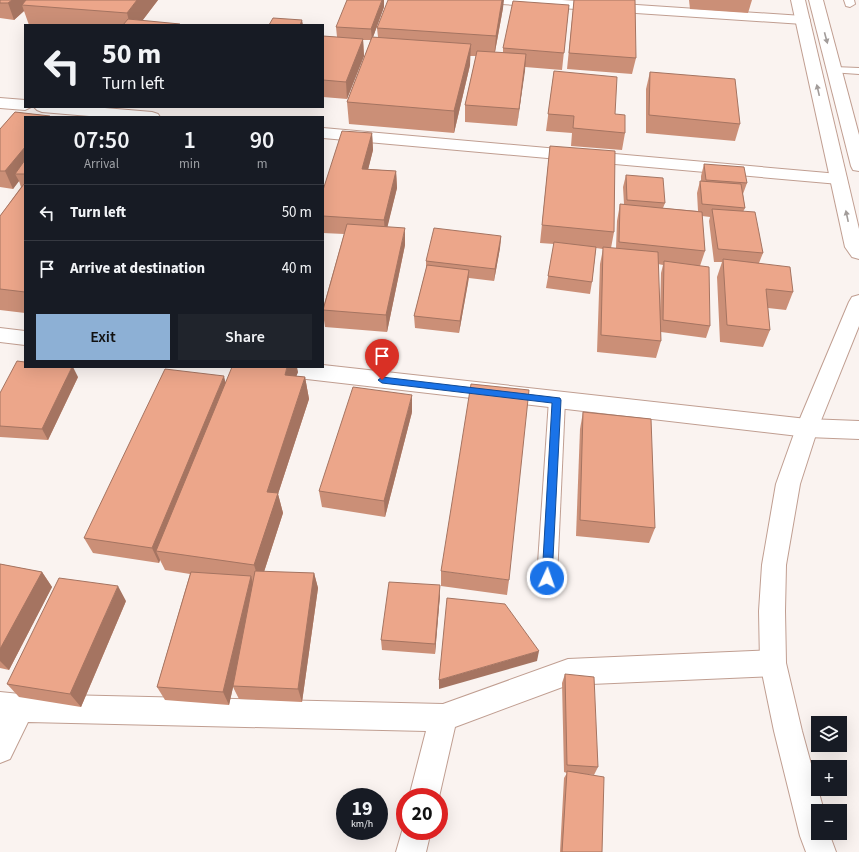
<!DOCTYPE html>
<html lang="en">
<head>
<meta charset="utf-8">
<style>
  :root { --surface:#171b24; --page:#20242c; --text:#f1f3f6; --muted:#9ea1a6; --line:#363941; --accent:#8db0d5 }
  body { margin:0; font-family:"Source Sans 3",sans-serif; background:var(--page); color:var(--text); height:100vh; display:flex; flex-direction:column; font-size:15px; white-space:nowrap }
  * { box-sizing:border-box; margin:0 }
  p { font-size:13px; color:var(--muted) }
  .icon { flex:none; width:22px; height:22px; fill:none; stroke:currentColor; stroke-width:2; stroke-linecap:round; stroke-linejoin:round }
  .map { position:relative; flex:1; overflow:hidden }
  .sheet { position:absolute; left:24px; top:116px; width:300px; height:252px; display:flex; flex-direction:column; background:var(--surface); border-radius:0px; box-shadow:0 4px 16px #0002 }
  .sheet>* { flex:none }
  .guide { position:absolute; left:24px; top:24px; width:300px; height:84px; border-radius:0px; box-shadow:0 4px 16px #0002; background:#171b24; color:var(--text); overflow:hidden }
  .tools { position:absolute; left:811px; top:716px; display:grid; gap:8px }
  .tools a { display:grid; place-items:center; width:36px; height:36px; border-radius:0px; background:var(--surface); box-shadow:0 4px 16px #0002; font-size:20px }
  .speed { position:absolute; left:336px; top:788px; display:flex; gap:8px; font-size:20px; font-weight:700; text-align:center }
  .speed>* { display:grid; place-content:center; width:52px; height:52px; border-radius:50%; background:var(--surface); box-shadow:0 4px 16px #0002; line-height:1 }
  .speed small { font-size:10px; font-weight:400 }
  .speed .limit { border:6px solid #d22; background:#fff; color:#111 }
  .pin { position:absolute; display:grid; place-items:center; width:34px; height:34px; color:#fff; margin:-41px -17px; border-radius:50% 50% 50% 0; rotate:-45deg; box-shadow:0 0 4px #0007 }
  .pin .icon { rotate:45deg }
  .me { position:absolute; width:44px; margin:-22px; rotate:3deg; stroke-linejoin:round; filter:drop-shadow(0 0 3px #0008) }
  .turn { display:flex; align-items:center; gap:14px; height:84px; padding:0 12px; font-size:18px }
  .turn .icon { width:52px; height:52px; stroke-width:2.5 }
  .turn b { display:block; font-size:28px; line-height:34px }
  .eta { display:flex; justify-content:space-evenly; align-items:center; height:68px; text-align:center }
  .eta b { font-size:24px; font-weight:600; line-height:28px }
  .cta { display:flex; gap:8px; margin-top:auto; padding:8px 12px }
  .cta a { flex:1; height:46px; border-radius:0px; background:var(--accent); color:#111; font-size:16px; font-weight:600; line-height:46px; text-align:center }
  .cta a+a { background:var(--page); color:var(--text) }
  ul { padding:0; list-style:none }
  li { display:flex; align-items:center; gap:12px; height:56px; padding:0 12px; border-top:1px solid var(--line) }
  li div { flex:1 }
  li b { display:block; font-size:15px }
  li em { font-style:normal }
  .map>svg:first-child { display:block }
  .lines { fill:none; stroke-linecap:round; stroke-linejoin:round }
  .service-casing { stroke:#c09e91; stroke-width:2 }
  .minor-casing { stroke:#c09e91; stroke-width:2 }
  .secondary-casing { stroke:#c09e91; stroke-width:2 }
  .service { fill:#fff; fill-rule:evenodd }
  .minor { fill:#fff; fill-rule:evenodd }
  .secondary { fill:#fff; fill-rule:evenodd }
  .wall { fill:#cb8f77; fill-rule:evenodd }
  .shaded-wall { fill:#a57461 }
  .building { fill:#eca68a; stroke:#a57461 }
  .oneway { fill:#a29c9a }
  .route { fill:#1a73e8; stroke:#114b97 }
</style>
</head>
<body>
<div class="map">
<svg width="859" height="852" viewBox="0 0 859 852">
  <rect width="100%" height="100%" fill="#faf3f0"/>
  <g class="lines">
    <!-- service casing -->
    <g class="service-casing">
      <g id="service">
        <path d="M 844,0 L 854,0 L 855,4 L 850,7 L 846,6 Z"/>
        <path d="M 834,67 L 859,68 L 859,74 L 830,72 L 828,70 L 830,68 Z"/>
        <path d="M 557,394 L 563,396 L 565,400 L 557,578 L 554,584 L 547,587 L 540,584 L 537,578 L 549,400 L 551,396 Z"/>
      </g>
    </g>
    <!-- minor casing -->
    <g class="minor-casing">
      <g id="minor">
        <path d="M 495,0 L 562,0 L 803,16 L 808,17 L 810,20 L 808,23 L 803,24 L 502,4 L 497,3 Z"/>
        <path d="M 0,98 L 25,100 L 25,107 L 31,107 L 25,110 L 0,108 Z"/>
        <path d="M 34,107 L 93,107 L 152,112 L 158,114 L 160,117 L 101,117 L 42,112 L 37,110 Z"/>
        <path d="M 323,128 L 839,174 L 845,175 L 847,179 L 845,183 L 839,184 L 323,138 Z"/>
        <path d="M 0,328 L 25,331 L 25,345 L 0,342 Z"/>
        <path d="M 323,365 L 807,419 L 859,421 L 859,439 L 807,437 L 272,375 L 265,372 L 262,367 L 323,367 Z"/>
        <path d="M 773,650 L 783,654 L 786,663 L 783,672 L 773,676 L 568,685 L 455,727 L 439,797 L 409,797 L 426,731 L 28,722 L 10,759 L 0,763 L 0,692 L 20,694 L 443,704 L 568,659 Z"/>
        <path d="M 405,821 L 405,831 L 431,831 L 426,852 L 396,852 Z"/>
      </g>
    </g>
    <!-- secondary casing -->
    <g class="secondary-casing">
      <g id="secondary">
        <path d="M 791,0 L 805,0 L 859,229 L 859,259 L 852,257 L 845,247 Z"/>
        <path d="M 809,0 L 823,0 L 859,135 L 859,171 L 853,170 L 851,166 Z"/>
        <path d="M 859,295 L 859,326 L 818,428 L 800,484 L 786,565 L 785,611 L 786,663 L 802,731 L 824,811 L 818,811 L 818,833 L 829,833 L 836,852 L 806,852 L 800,836 L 774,731 L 760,663 L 759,611 L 762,565 L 776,484 L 796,428 L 849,302 L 852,297 Z"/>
      </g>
    </g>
    <!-- service -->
    <use href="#service" class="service"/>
    <!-- minor -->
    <use href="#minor" class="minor"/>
    <!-- secondary -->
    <use href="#secondary" class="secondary"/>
  </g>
  <!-- wall -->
  <g class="wall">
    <path d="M 0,0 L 158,0 L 142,21 L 180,24 L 180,25 L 29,25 L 24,11 L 14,20 L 0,18 Z"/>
    <path d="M 574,0 L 636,58 L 632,74 L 567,69 Z"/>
    <path d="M 689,0 L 752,0 L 748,13 L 690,9 Z"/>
    <path d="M 569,5 L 562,70 L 525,67 L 517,126 L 465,122 L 465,105 L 476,56 L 470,56 L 470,65 L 454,133 L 349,124 L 347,102 L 371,40 L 363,40 L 364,56 L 347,99 L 323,97 L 323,36 L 337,37 L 336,27 L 384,7 L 373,37 L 378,37 L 377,28 L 503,8 L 495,52 L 503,53 L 503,48 Z"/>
    <path d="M 554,71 L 615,114 L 625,133 L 622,150 L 571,146 L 572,133 L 546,131 Z"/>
    <path d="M 650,72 L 740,124 L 735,141 L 646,133 L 646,89 Z"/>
    <path d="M 193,107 L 206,107 L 206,108 Z"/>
    <path d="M 15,112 L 50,116 L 51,117 L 25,117 L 25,313 L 0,310 L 0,216 L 21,187 L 19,181 L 13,189 L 0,187 L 0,129 Z"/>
    <path d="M 372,133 L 373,150 L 368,169 L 396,171 L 397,188 L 387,227 L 405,245 L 387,332 L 325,327 L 323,313 L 323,308 L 344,234 L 323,233 L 323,190 Z"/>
    <path d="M 550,146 L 614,232 L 611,248 L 616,248 L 617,221 L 620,204 L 624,204 L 623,187 L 626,175 L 665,203 L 663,208 L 698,211 L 697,193 L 700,181 L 701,181 L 701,176 L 704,164 L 747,183 L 743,194 L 745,208 L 743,212 L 763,253 L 759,263 L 793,292 L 786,310 L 768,308 L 770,330 L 763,347 L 720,342 L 717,277 L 722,262 L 714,262 L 709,221 L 710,217 L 702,216 L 705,251 L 700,266 L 710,326 L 706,338 L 661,332 L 661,341 L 656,358 L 597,352 L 600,264 L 603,249 L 596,248 L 592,282 L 590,294 L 546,288 L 554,244 L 540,243 ZM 658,264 L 663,265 L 661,273 L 660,311 Z"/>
    <path d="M 501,236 L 500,248 L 494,281 L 469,278 L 459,333 L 415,328 L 414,316 L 426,269 L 426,261 Z"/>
    <path d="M 298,372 L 296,376 L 305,377 L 309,399 L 278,494 L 283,513 L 264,572 L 314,573 L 318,588 L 302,702 L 239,699 L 233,687 L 229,705 L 165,700 L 157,687 L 190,574 L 165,570 L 160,560 L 159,563 L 93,553 L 84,538 L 225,383 Z"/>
    <path d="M 78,377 L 48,440 L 0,437 L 0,393 Z"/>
    <path d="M 412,412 L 385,517 L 322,507 L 319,491 Z"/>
    <path d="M 583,412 L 655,528 L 649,543 L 576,536 L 580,429 Z"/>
    <path d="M 0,564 L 42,572 L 52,587 L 9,670 L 0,668 Z"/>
    <path d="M 441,571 L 509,580 L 507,595 L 441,586 Z"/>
    <path d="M 440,595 L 435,654 L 382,650 L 381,640 Z"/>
    <path d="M 126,601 L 81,707 L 19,697 L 7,684 Z"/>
    <path d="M 565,674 L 598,767 L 594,775 L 586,774 L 602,852 L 560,852 L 564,778 L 567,773 L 564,772 L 562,683 Z"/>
  </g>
  <!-- shaded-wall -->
  <g class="shaded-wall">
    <path d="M 12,0 L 35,0 L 22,5 L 24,11 L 14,20 L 8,3 Z"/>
    <path d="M 137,0 L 158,0 L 139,25 L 130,25 L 127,13 Z"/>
    <path d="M 382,0 L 384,0 L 384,7 L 372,40 L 371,29 Z"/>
    <path d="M 502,0 L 504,0 L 503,8 L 494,57 L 496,36 Z"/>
    <path d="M 302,20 L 303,25 L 300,25 Z"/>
    <path d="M 363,39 L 364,56 L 347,99 L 346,82 Z"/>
    <path d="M 471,44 L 470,65 L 454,133 L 454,111 Z"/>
    <path d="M 526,54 L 525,71 L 517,126 L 519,109 Z"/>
    <path d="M 372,133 L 373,150 L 364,186 L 362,169 Z"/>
    <path d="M 25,147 L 25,173 L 15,174 L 19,181 L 13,189 L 5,171 Z"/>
    <path d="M 396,171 L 397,188 L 385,237 L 384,220 Z"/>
    <path d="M 405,228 L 405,245 L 387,332 L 386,315 Z"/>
    <path d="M 501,236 L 500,248 L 494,281 L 495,269 Z"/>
    <path d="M 469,270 L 468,282 L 459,333 L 460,321 Z"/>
    <path d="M 72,367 L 73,367 L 78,377 L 48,440 L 42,429 Z"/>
    <path d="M 287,367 L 297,367 L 298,372 L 289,396 L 285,375 Z"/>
    <path d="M 224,376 L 228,393 L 156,551 L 160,560 L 159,563 L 152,548 Z"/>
    <path d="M 305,377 L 309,399 L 278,494 L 283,513 L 260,584 L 254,565 L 267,492 Z"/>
    <path d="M 412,395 L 412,412 L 385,517 L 384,501 Z"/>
    <path d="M 42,572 L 52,587 L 9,670 L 0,661 L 0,649 Z"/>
    <path d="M 314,573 L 318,588 L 302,702 L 298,689 Z"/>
    <path d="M 251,576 L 255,591 L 229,705 L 223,692 Z"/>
    <path d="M 440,585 L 440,595 L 435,654 L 435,644 Z"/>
    <path d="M 118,586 L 126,601 L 81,707 L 70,694 Z"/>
    <path d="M 539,651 L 537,661 L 439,689 L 439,680 Z"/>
  </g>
  <!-- building -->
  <g class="building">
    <path d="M 0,0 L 12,0 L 8,3 L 0,3 Z"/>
    <path d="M 26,0 L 137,0 L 127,13 L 22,5 Z"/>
    <path d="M 347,0 L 382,0 L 371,29 L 336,27 Z"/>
    <path d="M 388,0 L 502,0 L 496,36 L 377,28 Z"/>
    <path d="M 574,0 L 635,0 L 636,58 L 569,53 Z"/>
    <path d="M 513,1 L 569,5 L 564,53 L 503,48 Z"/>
    <path d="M 273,18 L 302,20 L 300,25 L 269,25 Z"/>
    <path d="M 128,19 L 180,24 L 179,25 L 123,25 Z"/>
    <path d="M 323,36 L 363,39 L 346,82 L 323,80 Z"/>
    <path d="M 372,37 L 471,44 L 454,111 L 347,102 Z"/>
    <path d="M 477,51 L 526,54 L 519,109 L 465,105 Z"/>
    <path d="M 554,71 L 617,77 L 615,114 L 625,115 L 625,133 L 573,128 L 574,116 L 548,114 Z"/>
    <path d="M 650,72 L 735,79 L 740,124 L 649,115 Z"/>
    <path d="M 15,112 L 50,116 L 49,117 L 25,117 L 25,147 L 5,171 L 0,171 L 0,129 Z"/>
    <path d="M 342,131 L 372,133 L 362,169 L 396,171 L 384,220 L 323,216 L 323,190 Z"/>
    <path d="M 550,146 L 615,151 L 614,232 L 542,225 Z"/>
    <path d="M 25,160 L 25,174 L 15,174 Z"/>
    <path d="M 704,164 L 744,167 L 747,183 L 706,180 Z"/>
    <path d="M 626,175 L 663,178 L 665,203 L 627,200 Z"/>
    <path d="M 700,181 L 741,184 L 745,208 L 702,204 Z"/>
    <path d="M 24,184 L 25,184 L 25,292 L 0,289 L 0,216 Z"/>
    <path d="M 620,204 L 702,212 L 705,251 L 619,242 Z"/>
    <path d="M 712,209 L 755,212 L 763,253 L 718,249 Z"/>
    <path d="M 347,224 L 405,228 L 386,315 L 323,310 Z"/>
    <path d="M 434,228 L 501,236 L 495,269 L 426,261 Z"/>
    <path d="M 554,242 L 596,247 L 592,282 L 548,276 Z"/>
    <path d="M 603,247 L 658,252 L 661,341 L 601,335 Z"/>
    <path d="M 723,259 L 790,267 L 793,292 L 766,289 L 770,330 L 727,325 Z"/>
    <path d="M 664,261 L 709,267 L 710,326 L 663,320 Z"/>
    <path d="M 427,265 L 469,270 L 460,321 L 414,316 Z"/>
    <path d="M 17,361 L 25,362 L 25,367 L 72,367 L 42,429 L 0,426 L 0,393 Z"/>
    <path d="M 232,367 L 287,367 L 285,375 L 305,377 L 267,492 L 278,493 L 254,565 L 156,551 Z"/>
    <path d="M 165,369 L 224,376 L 152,548 L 84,538 Z"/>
    <path d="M 471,384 L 529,390 L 509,580 L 441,571 Z"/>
    <path d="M 353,387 L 412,395 L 384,501 L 319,491 Z"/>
    <path d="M 583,412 L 651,419 L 655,528 L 580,520 Z"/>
    <path d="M 0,564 L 42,572 L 0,649 Z"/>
    <path d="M 255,571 L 314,573 L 298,689 L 233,686 Z"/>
    <path d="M 191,572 L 251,576 L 223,692 L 157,687 Z"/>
    <path d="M 59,578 L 118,586 L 70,694 L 7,684 Z"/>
    <path d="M 389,582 L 440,585 L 435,644 L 381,640 Z"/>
    <path d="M 447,598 L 505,604 L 539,651 L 439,680 Z"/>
    <path d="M 565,674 L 594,677 L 598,767 L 567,765 Z"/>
    <path d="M 567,771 L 604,777 L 602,852 L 562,852 Z"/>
  </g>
  <!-- one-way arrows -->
  <defs><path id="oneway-solid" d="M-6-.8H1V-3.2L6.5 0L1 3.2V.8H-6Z"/></defs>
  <g class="oneway">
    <use href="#oneway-solid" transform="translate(826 38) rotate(75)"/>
    <use href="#oneway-solid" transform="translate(818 90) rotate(-103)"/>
    <use href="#oneway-solid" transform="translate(847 216) rotate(-102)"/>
  </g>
  <!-- route -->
  <path class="route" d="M 382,377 L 560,398 L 561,400 L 552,578 L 550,581 L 547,582 L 543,581 L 542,578 L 552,403 L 382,383 L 378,380 Z"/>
</svg>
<div class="tools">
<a><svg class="icon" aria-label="layers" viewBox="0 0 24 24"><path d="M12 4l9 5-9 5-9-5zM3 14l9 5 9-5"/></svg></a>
<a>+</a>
<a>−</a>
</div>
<div class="speed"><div>19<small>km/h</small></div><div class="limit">20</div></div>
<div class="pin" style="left:382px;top:380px;background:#d93025"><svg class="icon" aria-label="arrive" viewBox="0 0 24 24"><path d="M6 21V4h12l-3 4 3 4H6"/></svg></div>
<svg class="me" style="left:547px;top:578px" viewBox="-20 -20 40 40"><circle r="17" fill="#1a73e8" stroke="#fff" stroke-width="3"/><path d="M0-11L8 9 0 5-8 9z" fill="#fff"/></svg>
<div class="guide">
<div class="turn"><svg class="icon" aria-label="left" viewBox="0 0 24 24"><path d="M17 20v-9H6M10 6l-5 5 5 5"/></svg><div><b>50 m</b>Turn left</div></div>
</div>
<section class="sheet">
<div class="eta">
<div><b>07:50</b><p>Arrival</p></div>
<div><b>1</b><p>min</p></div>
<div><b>90</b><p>m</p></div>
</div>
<ul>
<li><svg class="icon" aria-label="left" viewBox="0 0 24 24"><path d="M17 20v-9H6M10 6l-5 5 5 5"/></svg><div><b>Turn left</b></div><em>50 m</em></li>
<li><svg class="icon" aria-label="arrive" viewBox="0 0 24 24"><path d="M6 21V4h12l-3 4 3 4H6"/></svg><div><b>Arrive at destination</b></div><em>40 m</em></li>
</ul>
<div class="cta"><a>Exit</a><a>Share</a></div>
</section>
</div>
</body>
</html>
